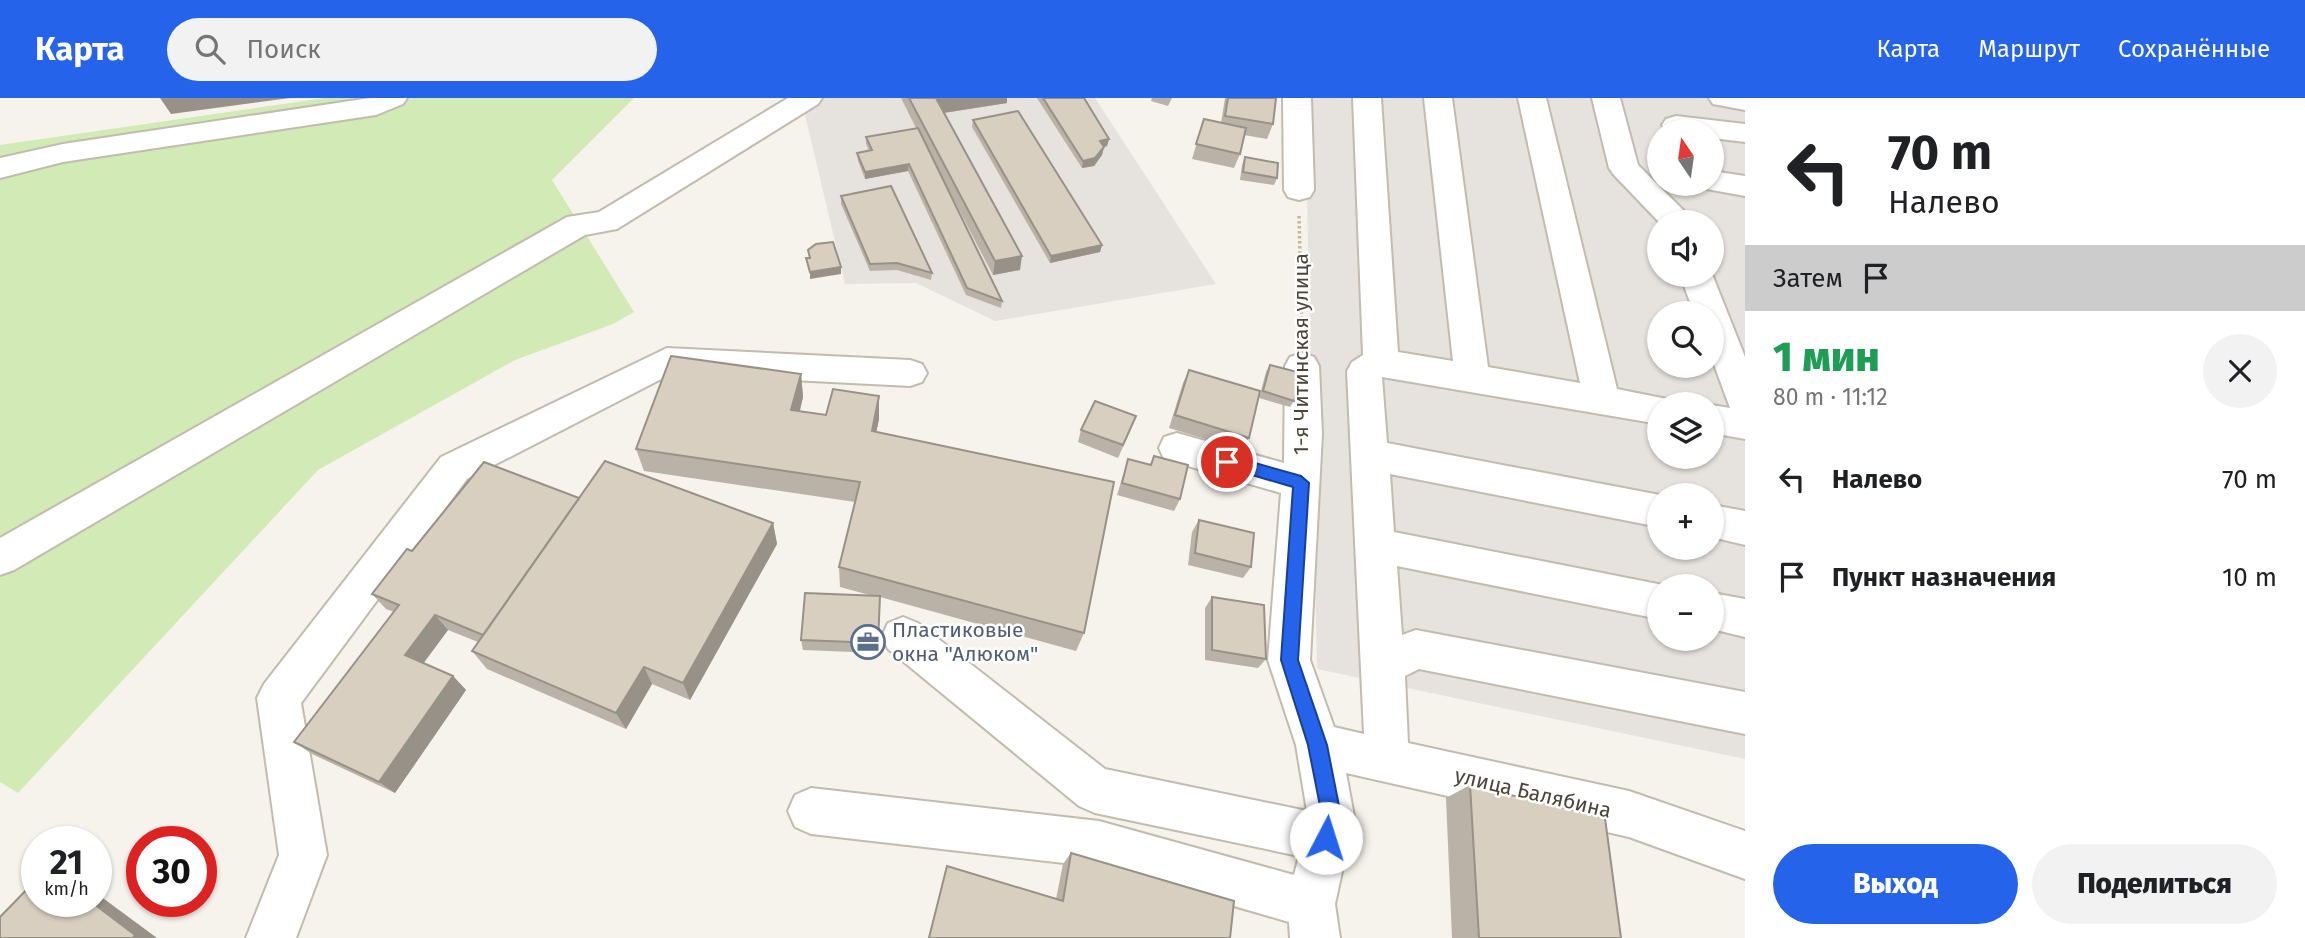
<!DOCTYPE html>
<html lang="ru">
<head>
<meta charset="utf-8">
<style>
  :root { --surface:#fff; --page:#f2f2f2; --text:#202124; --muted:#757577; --accent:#2563eb }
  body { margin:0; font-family:"Fira Sans",sans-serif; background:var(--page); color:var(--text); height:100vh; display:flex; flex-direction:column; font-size:26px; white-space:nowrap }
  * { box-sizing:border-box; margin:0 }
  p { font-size:23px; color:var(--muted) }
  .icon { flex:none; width:38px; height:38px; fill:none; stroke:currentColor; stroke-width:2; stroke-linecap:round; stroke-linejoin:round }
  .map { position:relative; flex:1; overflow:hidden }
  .panel { display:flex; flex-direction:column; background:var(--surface); width:560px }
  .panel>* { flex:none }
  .top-card { background:#fff; color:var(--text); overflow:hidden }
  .needle { width:46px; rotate:347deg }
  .buttons { position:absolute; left:1647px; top:21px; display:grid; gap:14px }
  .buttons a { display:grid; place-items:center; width:77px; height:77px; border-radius:50%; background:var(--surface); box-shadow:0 2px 5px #0004; font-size:35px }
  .speed { position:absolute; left:21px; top:728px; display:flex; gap:14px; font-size:35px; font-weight:700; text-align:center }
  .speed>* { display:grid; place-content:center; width:91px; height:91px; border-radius:50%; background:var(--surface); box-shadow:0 2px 5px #0004; line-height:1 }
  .speed small { font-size:18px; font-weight:400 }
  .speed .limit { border:10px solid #d22; background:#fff; color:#111 }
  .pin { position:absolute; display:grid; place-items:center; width:60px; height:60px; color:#fff; margin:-30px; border:4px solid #fff; border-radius:50%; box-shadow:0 2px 7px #0007 }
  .me { position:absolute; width:77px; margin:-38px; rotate:5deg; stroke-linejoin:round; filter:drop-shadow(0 0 5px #0008) }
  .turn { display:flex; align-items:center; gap:24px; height:147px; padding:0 28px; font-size:32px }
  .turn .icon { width:91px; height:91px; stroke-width:2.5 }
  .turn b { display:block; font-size:49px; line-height:60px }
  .then { display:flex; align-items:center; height:66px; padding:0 28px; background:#0003; gap:14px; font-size:26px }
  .round { display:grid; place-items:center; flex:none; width:74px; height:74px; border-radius:37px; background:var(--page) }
  .summary { display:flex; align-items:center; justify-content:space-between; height:119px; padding:0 28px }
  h1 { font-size:42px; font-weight:800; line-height:52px; color:#1e9e55 }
  .action { display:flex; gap:14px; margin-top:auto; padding:14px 28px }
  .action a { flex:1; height:80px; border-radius:42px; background:var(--accent); color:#fff; font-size:28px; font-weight:800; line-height:80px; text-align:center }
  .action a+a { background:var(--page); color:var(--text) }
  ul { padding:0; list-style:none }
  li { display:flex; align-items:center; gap:21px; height:98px; padding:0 28px }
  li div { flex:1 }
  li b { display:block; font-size:26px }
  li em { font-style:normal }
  header { display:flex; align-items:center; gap:42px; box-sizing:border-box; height:98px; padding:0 35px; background:var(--accent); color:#fff }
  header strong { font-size:33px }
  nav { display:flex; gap:38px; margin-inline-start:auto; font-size:24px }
  .search { width:490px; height:63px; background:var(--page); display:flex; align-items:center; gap:18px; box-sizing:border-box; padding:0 24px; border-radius:38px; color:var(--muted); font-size:26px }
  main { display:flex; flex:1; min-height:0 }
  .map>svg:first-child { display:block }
  .industrial { fill:#e6e2dd; fill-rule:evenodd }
  .green { fill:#d2eab5 }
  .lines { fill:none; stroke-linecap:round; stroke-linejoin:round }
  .minor-casing { stroke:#c2bbae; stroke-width:4 }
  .path { stroke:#c4b79f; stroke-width:3.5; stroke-dasharray:2.5 2.5; stroke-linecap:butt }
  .minor { fill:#fff; fill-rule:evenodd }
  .wall { fill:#bab2a6 }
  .shaded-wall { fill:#979187 }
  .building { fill:#d8cfc1; stroke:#979187; stroke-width:2 }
  .route { fill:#2563eb; stroke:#184099; stroke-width:2 }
  .labels { text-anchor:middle; stroke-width:5; stroke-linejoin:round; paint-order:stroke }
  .street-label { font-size:21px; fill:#4b4439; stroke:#fff }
  .service-label { font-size:21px; fill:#4e5e75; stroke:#fff; text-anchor:start }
</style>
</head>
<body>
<header>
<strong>Карта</strong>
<div class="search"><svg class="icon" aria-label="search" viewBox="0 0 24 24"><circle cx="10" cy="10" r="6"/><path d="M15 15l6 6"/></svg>Поиск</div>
<nav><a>Карта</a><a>Маршрут</a><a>Сохранённые</a></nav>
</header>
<main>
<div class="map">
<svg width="1745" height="840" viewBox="0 0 1745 840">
  <rect width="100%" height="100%" fill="#f6f3ec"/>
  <!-- industrial -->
  <g class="industrial">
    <path d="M 801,0 L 1095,0 L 1216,186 L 995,223 L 916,185 L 845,186 Z"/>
    <path d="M 1305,0 L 1745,0 L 1745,661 L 1317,571 ZM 1659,33 L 1712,33 L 1712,86 L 1659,86 ZM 1659,124 L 1712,124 L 1712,177 L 1659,177 ZM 1659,215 L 1712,215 L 1712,268 L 1659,268 ZM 1659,306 L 1712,306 L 1712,359 L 1659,359 ZM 1659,397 L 1712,397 L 1712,450 L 1659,450 ZM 1659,488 L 1712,488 L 1712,541 L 1659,541 Z"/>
  </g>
  <!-- green -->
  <path class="green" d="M 325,0 L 634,0 L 552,82 L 634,214 L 613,226 L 515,262 L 318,372 L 18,695 L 0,684 L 0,47 Z"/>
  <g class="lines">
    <!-- minor casing -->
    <g class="minor-casing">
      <g id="minor">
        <path d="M 370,0 L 407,0 L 403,6 L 376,17 L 63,64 L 0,80 L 0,60 L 63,46 Z"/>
        <path d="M 788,0 L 822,0 L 818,6 L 617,131 L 585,137 L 14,472 L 0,477 L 0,440 L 567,119 L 599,114 Z"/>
        <path d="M 1283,0 L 1311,0 L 1314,92 L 1310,99 L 1299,102 L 1288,99 L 1284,92 Z"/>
        <path d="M 1353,0 L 1381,0 L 1398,254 L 1453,263 L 1424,0 L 1452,0 L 1488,269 L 1580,285 L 1518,0 L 1546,0 L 1617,291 L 1672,302 L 1674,306 L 1659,306 L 1659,326 L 1382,279 L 1387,345 L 1660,397 L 1659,429 L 1390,376 L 1394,434 L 1668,488 L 1659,488 L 1659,521 L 1397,468 L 1402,537 L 1416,532 L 1745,594 L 1745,636 L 1419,571 L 1405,578 L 1408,645 L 1629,693 L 1745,733 L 1745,781 L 1629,739 L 1346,675 L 1354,718 L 1335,806 L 1340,840 L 1290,840 L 1289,824 L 1099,769 L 811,736 L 795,729 L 788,713 L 795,697 L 811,690 L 1099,723 L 1294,777 L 1299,758 L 1095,715 L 1079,708 L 888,551 L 882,538 L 888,525 L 903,519 L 918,525 L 1105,671 L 1307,713 L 1296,647 L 1268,562 L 1281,395 L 1164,361 L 1159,350 L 1164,339 L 1177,335 L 1284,365 L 1285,268 L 1290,259 L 1302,255 L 1314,259 L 1319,268 L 1322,336 L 1310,562 L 1334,629 L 1364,636 L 1347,273 L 1352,264 L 1363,257 Z"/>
        <path d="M 1592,0 L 1620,0 L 1638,67 L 1688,117 L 1692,124 L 1659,124 L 1614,77 L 1609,70 Z"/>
        <path d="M 1709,0 L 1745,0 L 1745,12 L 1713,6 Z"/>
        <path d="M 1676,18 L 1745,26 L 1745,44 L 1712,40 L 1712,33 L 1666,33 L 1662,27 L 1666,21 Z"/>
        <path d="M 1712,73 L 1745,78 L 1745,98 L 1701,90 L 1699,86 L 1712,86 Z"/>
        <path d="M 1712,176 L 1745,259 L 1745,341 L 1712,335 L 1712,307 L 1730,310 L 1712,261 L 1712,215 L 1694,215 L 1680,177 Z"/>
        <path d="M 667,250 L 910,262 L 922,266 L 927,275 L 922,284 L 910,288 L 671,276 L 467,381 L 301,605 L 327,757 L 296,840 L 246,840 L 279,757 L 257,600 L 264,586 L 441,359 Z"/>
        <path d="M 1712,407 L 1745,413 L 1745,447 L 1712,439 Z"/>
        <path d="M 1712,495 L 1745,501 L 1745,539 L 1712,531 Z"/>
      </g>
    </g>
    <!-- path -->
    <path class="path" d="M 1299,118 L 1302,239"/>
    <!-- minor -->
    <use href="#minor" class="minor"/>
  </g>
  <!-- wall -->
  <g class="wall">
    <path d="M 901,0 L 1007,0 L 1007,5 L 944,15 L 1020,172 L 993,177 L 936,68 L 1002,203 L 1001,210 L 966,197 L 908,73 L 865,81 L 858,63 L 857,55 L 869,53 L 866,46 L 866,39 L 916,30 Z"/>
    <path d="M 1037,0 L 1084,0 L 1109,41 L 1107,48 L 1104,49 L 1102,57 L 1094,68 L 1082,70 Z"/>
    <path d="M 1152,0 L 1172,0 L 1168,8 L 1151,3 Z"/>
    <path d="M 1225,0 L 1276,0 L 1273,26 L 1267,41 L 1244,37 L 1240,56 L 1234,70 L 1192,61 L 1204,21 L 1221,25 Z"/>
    <path d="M 973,22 L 1102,147 L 1100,154 L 1050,165 L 972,29 Z"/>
    <path d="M 1245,59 L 1277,80 L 1274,87 L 1240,82 L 1242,67 Z"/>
    <path d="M 841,98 L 932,175 L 931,182 L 897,172 L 870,173 L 841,106 Z"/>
    <path d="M 1270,267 L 1294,303 L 1290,309 L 1259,300 L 1266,274 Z"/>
    <path d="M 1189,272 L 1249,340 L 1242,352 L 1169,330 L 1183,285 Z"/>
    <path d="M 801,276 L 803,299 L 800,313 L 826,317 L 879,298 L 879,321 L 876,334 L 1084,535 L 1076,553 L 880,499 L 878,555 L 803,552 L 801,542 L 873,498 L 840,489 L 839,469 L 855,404 L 644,373 L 636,351 Z"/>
    <path d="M 1131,331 L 1118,360 L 1078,344 L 1081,332 Z"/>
    <path d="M 1154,358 L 1180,401 L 1174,413 L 1117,397 L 1128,361 L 1150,367 Z"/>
    <path d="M 579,400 L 773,425 L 777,446 L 690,602 L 652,586 L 626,631 L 487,571 L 472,553 L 478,544 L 448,532 L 423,566 L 453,578 L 466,592 L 395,695 L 312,656 L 294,644 L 394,514 L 386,511 L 372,496 L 412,453 Z"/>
    <path d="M 1199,422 L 1251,469 L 1243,480 L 1188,467 L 1192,434 Z"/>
    <path d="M 1212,499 L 1266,561 L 1258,570 L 1205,562 L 1205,510 Z"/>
    <path d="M 1470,687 L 1621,840 L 1452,840 L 1446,700 Z"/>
    <path d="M 1071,755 L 1230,840 L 928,840 L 947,768 L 1056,801 L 1063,766 Z"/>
  </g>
  <!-- shaded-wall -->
  <g class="shaded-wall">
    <path d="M 160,0 L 290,0 L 171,16 Z"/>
    <path d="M 949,0 L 1007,0 L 1007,5 L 936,16 L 937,2 Z"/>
    <path d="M 1109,41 L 1107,48 L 1098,50 L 1100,43 Z"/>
    <path d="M 1104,49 L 1102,57 L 1094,68 L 1082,70 L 1083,63 Z"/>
    <path d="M 909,66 L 908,73 L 865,81 L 865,74 Z"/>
    <path d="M 1102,147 L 1100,154 L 1050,165 L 1051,158 Z"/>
    <path d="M 1022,158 L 1020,172 L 993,177 L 995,163 Z"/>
    <path d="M 841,169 L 841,176 L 810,181 L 810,174 Z"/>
    <path d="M 801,276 L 803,299 L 794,335 L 791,312 Z"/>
    <path d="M 879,298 L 879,321 L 872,355 L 872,333 Z"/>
    <path d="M 773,425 L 777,446 L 690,602 L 683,585 Z"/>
    <path d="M 435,517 L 448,532 L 419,571 L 405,557 Z"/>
    <path d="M 644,569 L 652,586 L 626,631 L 616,615 Z"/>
    <path d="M 453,578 L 466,592 L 395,695 L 379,684 Z"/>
    <path d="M 96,795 L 157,840 L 133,840 L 90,803 L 96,803 Z"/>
  </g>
  <!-- building -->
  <g class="building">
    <path d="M 909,0 L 949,0 L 937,2 L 1022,158 L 995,163 Z"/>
    <path d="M 1043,0 L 1084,0 L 1109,41 L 1100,43 L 1104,49 L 1095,60 L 1083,63 Z"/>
    <path d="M 1228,0 L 1276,0 L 1273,26 L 1225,18 Z"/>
    <path d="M 1018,13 L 1102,147 L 1051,158 L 973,22 Z"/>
    <path d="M 1204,21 L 1246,30 L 1240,56 L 1196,46 Z"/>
    <path d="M 918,30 L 1002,203 L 967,190 L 909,66 L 865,74 L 857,55 L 872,52 L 866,39 Z"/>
    <path d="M 1245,59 L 1278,65 L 1277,80 L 1243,74 Z"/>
    <path d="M 891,88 L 932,175 L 897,165 L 870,166 L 841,98 Z"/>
    <path d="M 833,144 L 841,169 L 810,174 L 806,160 L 810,160 L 808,152 L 816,146 Z"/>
    <path d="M 671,258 L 801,276 L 791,312 L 826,317 L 833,291 L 879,298 L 872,333 L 1114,384 L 1084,535 L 839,469 L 860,384 L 636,351 Z"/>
    <path d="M 1270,267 L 1301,275 L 1294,303 L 1263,293 Z"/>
    <path d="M 1189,272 L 1260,293 L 1249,340 L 1175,317 Z"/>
    <path d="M 1095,303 L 1136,318 L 1123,347 L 1081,332 Z"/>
    <path d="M 1154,358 L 1188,367 L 1180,401 L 1122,385 L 1128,361 L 1151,367 Z"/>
    <path d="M 605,363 L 773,425 L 683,585 L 644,569 L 616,615 L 472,553 Z"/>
    <path d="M 484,364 L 579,400 L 483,537 L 435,517 L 405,557 L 453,578 L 379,684 L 294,644 L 399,507 L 372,496 L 407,451 L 412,453 Z"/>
    <path d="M 1199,422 L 1254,435 L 1251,469 L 1195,455 Z"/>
    <path d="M 805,495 L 880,498 L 878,545 L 801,542 Z"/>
    <path d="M 1212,499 L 1264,507 L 1266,561 L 1212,552 Z"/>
    <path d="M 1470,687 L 1605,720 L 1621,840 L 1479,840 Z"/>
    <path d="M 1071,755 L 1234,803 L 1230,840 L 929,840 L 947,768 L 1063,803 Z"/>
    <path d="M 37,781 L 37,803 L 90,803 L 135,837 L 133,840 L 0,840 L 0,819 Z"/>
  </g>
  <!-- route -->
  <path class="route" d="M 1227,357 L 1301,378 L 1309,385 L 1298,562 L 1327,647 L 1341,718 L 1332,747 L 1326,750 L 1319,747 L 1316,740 L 1322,718 L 1308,647 L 1281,562 L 1293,389 L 1221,368 L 1219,364 L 1221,359 Z"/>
  <!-- icons -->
  <defs>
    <g id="office-ring" transform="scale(1.75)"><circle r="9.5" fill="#fff" stroke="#5c6f8a" stroke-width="1.5"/><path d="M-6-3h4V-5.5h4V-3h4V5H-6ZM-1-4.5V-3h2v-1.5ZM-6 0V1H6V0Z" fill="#5c6f8a"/></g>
  </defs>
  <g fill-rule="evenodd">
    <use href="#office-ring" x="868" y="544"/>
  </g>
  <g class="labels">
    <!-- street labels -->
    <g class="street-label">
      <text transform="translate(1301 256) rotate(-90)" y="7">1-я Читинская улица</text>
      <text transform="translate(1533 695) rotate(13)" y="7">улица Балябина</text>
    </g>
    <!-- service labels -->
    <g class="service-label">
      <text x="892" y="539">Пластиковые<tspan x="892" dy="24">окна "Алюком"</tspan></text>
    </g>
  </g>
</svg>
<div class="buttons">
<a><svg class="needle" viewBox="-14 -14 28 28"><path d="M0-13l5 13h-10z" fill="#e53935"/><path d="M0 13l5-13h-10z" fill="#757577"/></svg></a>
<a><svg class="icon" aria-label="sound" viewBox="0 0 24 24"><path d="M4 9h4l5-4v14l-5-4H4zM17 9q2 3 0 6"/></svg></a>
<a><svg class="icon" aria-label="search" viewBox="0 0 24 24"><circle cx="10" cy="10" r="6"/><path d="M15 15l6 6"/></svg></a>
<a><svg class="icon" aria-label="layers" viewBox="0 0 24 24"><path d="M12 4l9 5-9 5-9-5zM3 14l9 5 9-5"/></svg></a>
<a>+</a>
<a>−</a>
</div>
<div class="speed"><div>21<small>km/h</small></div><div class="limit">30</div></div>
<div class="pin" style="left:1227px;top:364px;background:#d93025"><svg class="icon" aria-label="arrive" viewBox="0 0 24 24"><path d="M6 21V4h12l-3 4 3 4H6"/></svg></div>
<svg class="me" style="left:1326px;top:740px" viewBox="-20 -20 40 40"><circle r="19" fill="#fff"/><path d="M0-13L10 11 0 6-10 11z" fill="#2563eb"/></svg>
</div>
<section class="panel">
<div class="top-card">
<div class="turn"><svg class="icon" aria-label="left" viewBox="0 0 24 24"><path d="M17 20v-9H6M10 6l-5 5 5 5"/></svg><div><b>70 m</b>Налево</div></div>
<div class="then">Затем<svg class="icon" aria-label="arrive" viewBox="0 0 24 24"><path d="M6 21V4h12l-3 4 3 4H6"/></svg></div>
</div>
<div class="summary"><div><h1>1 мин</h1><p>80 m · 11:12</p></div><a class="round"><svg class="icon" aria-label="close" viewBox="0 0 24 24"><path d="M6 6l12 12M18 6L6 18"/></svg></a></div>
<ul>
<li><svg class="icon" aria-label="left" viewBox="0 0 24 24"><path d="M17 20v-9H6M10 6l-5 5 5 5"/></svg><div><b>Налево</b></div><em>70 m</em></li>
<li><svg class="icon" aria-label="arrive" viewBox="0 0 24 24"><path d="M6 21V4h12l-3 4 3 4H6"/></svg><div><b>Пункт назначения</b></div><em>10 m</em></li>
</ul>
<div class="action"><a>Выход</a><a>Поделиться</a></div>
</section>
</main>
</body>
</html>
